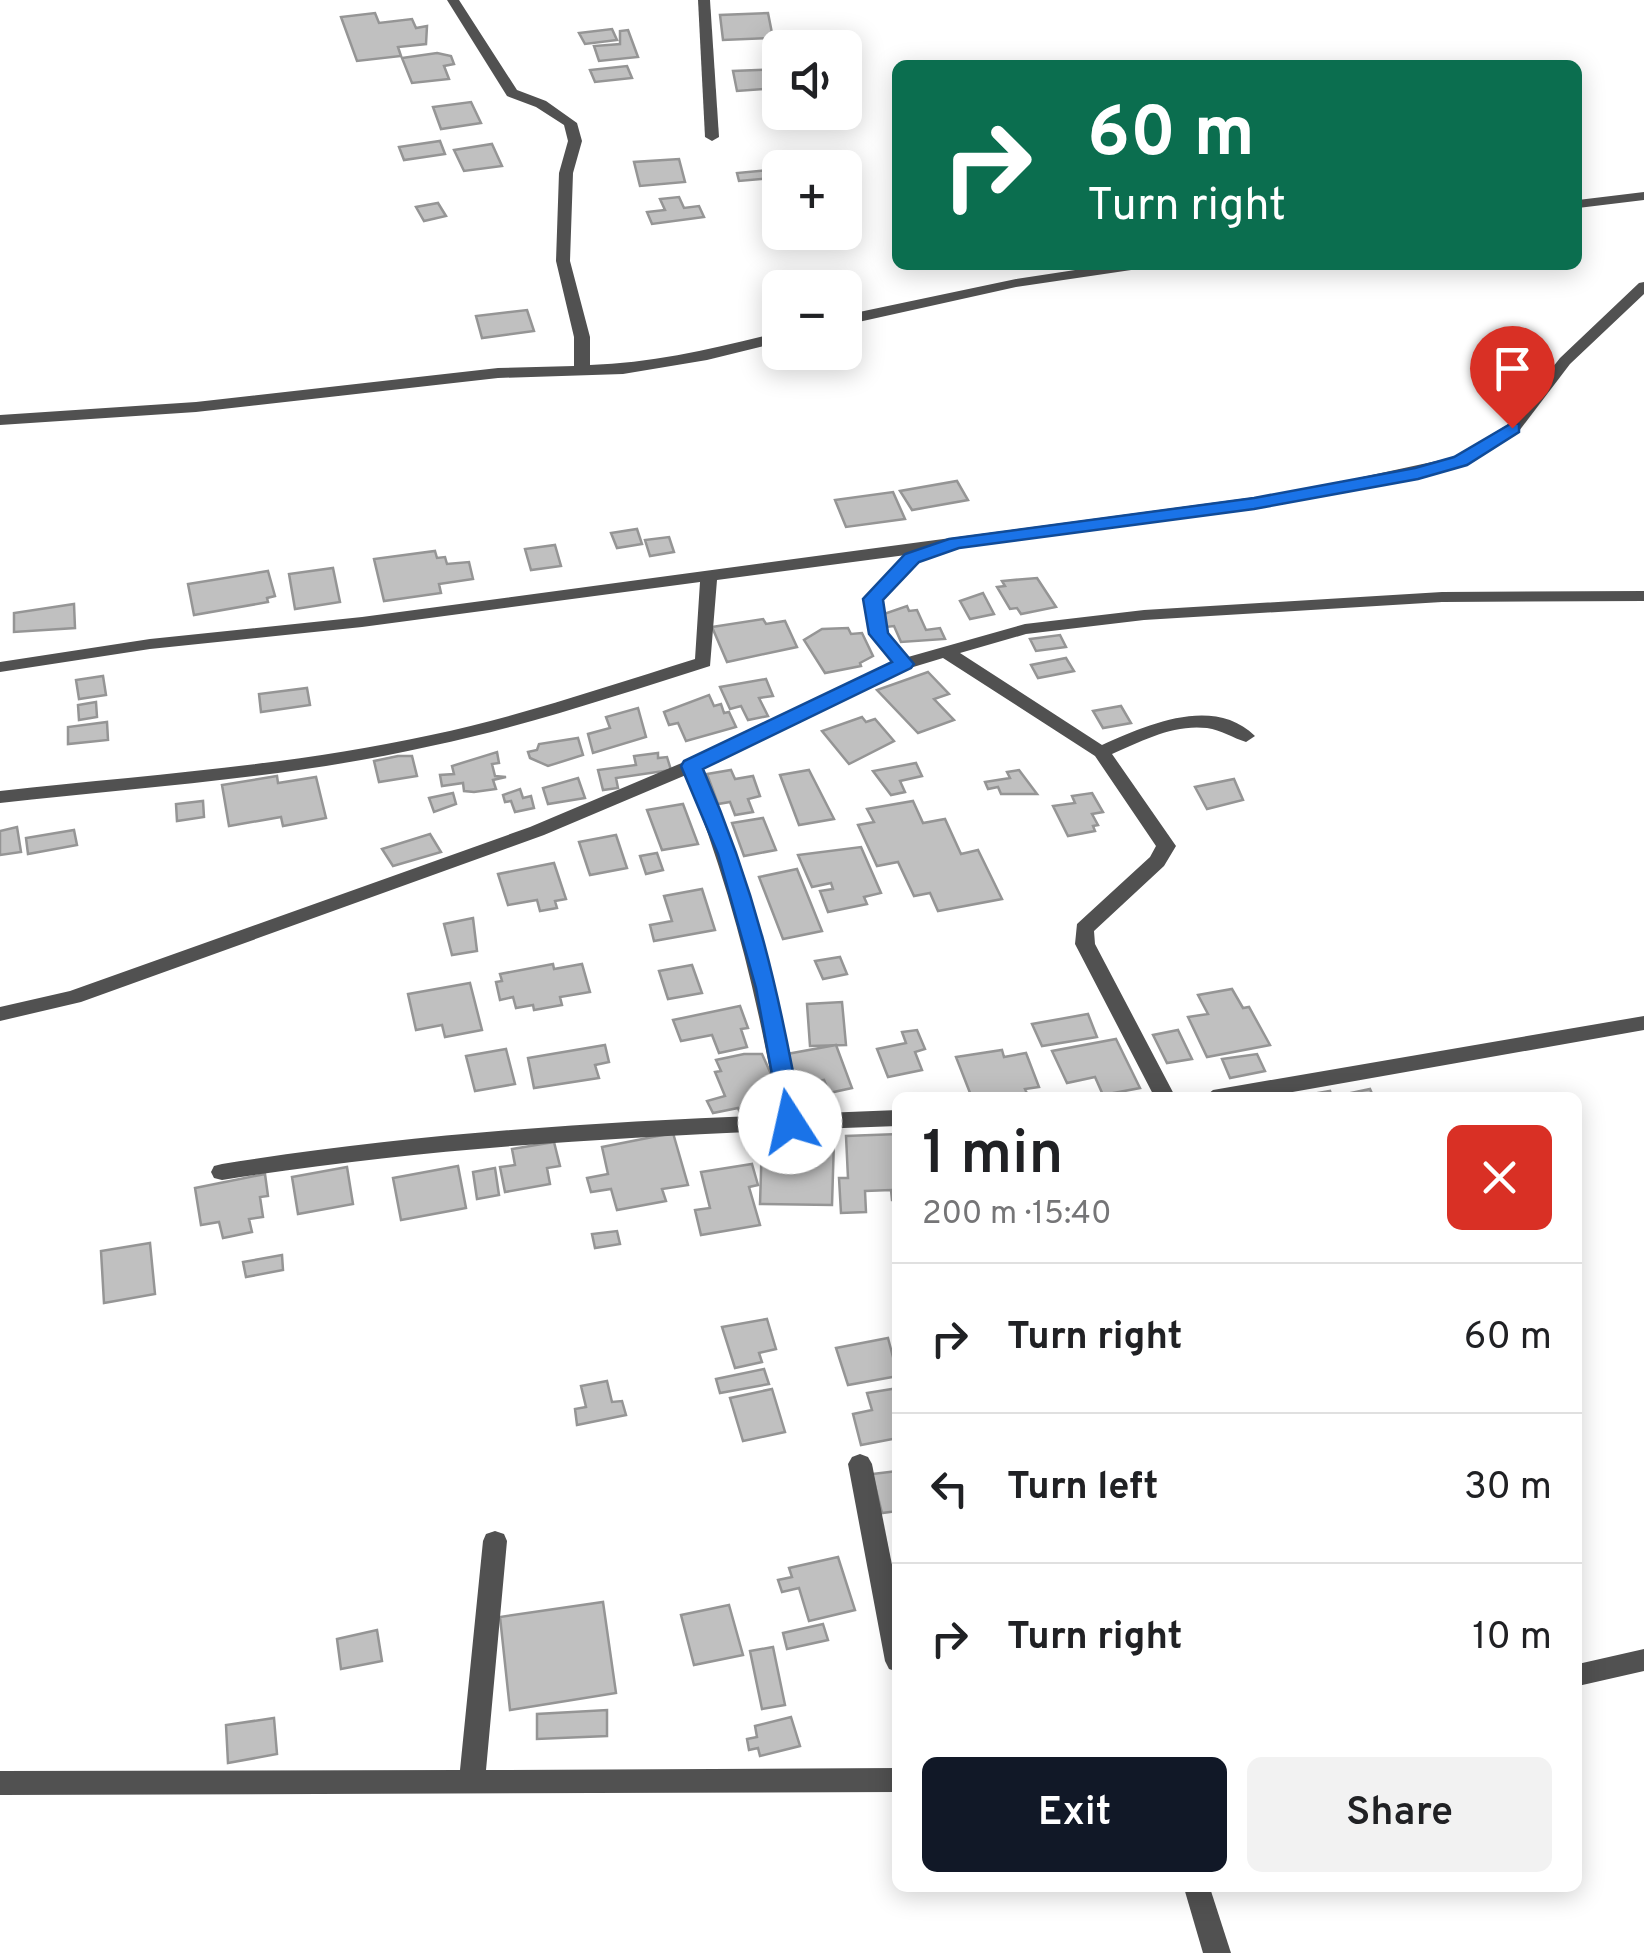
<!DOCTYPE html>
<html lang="en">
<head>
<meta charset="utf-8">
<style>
  :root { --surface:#fff; --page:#f2f2f2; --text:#202124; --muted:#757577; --line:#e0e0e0; --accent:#111827 }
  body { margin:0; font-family:Overpass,sans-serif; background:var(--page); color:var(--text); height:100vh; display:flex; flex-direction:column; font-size:38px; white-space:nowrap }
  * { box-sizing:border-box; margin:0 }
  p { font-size:32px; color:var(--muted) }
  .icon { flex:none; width:55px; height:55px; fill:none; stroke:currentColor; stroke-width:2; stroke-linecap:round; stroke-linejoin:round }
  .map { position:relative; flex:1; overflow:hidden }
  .panel { position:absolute; left:892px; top:1092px; width:690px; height:800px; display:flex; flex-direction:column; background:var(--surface); border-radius:15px; box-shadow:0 5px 25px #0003 }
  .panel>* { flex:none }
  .hud { position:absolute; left:892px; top:60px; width:690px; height:210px; border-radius:15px; box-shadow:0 5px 25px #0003; background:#0b6e4f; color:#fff; overflow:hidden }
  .fabs { position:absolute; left:762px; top:30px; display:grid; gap:20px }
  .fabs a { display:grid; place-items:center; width:100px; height:100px; border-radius:15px; background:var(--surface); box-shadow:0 5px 25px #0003; font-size:50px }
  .pin { position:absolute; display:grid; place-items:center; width:85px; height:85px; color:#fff; margin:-102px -42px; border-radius:50% 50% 50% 0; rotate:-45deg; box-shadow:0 0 10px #0007 }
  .pin .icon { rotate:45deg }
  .me { position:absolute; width:110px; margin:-55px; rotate:350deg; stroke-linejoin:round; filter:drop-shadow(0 0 8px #0008) }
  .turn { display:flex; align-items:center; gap:35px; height:210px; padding:0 30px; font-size:45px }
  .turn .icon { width:130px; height:130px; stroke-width:2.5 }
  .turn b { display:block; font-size:70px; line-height:85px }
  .round { display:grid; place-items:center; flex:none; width:105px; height:105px; border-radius:15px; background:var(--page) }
  .headline { display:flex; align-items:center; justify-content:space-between; height:170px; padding:0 30px }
  h1 { font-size:60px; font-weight:600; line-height:75px }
  .button { display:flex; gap:20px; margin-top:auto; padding:20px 30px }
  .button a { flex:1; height:115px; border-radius:15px; background:var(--accent); color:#fff; font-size:40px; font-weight:600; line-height:115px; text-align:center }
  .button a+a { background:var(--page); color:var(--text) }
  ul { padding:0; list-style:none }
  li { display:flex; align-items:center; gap:30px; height:150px; padding:0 30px; border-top:2px solid var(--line) }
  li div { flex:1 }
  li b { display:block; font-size:38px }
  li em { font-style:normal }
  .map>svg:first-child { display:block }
  .building { fill:#c0c0c0; stroke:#959595; stroke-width:2.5 }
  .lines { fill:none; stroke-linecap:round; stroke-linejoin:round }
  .minor { fill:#515151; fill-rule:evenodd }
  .route { fill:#1a73e8; stroke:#114b97; stroke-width:2.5 }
</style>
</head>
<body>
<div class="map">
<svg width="1644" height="1953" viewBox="0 0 1644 1953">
  <rect width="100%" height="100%" fill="#fff"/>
  <!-- building -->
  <g class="building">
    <path d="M 375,13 L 379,23 L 412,19 L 416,28 L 427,26 L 426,44 L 398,47 L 401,56 L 357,61 L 341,17 Z"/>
    <path d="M 768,13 L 773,38 L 723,40 L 720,15 Z"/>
    <path d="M 612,29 L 617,40 L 585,44 L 579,33 Z"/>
    <path d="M 628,30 L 638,57 L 599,61 L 594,46 L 620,44 L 620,31 Z"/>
    <path d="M 437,53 L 451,56 L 454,64 L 444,66 L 449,79 L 412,83 L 402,58 Z"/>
    <path d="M 627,66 L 632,78 L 595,82 L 590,70 Z"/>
    <path d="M 779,69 L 780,88 L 737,91 L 733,71 Z"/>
    <path d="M 471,102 L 481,123 L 441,129 L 433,107 Z"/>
    <path d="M 440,141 L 445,154 L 404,160 L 399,147 Z"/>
    <path d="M 492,144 L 502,166 L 464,171 L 454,150 Z"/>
    <path d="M 679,159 L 685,182 L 640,186 L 634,162 Z"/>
    <path d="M 780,169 L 780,183 L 773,184 L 771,178 L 739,181 L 737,173 Z"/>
    <path d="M 679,197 L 684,208 L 699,206 L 704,217 L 652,224 L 647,212 L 665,210 L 660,199 Z"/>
    <path d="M 438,203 L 446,216 L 424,221 L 416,207 Z"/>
    <path d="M 527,310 L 534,331 L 482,338 L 476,316 Z"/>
    <path d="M 957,481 L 968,500 L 912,510 L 900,491 Z"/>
    <path d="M 893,492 L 905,519 L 846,527 L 835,500 Z"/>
    <path d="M 637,529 L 642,544 L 617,548 L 611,533 Z"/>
    <path d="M 669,537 L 674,552 L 650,556 L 645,540 Z"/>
    <path d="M 555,545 L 561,566 L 531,570 L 525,549 Z"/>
    <path d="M 435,551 L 437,558 L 445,557 L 447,564 L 469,562 L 473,579 L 439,584 L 441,593 L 384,601 L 374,559 Z"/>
    <path d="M 333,568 L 340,602 L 295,609 L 289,574 Z"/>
    <path d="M 268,571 L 275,596 L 267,598 L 268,602 L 194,615 L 188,584 Z"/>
    <path d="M 1037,578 L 1056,607 L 1021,614 L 1017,608 L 1010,609 L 997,587 L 1005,586 L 1002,581 Z"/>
    <path d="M 983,593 L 994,614 L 970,619 L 960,601 Z"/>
    <path d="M 74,604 L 75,628 L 14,632 L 14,613 Z"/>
    <path d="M 907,606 L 909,611 L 917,610 L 926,630 L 940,628 L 945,639 L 901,642 L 894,626 L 886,627 L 881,615 Z"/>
    <path d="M 763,619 L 766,624 L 785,621 L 797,647 L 727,662 L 712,627 Z"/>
    <path d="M 848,628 L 851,634 L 862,633 L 873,656 L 860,663 L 861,666 L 825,673 L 804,640 L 822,629 Z"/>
    <path d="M 1060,635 L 1066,647 L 1036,651 L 1030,639 Z"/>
    <path d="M 1066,658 L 1074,671 L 1038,678 L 1031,665 Z"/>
    <path d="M 928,672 L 949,694 L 934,699 L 954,720 L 918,733 L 877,690 Z"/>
    <path d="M 103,676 L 106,695 L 79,699 L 76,680 Z"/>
    <path d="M 766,679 L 773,696 L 759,698 L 768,716 L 748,720 L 741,706 L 730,709 L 720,687 Z"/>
    <path d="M 307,688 L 310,705 L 261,712 L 259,694 Z"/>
    <path d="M 709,695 L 714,706 L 721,704 L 724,713 L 729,712 L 736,727 L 686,741 L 678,723 L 669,725 L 664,712 Z"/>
    <path d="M 96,702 L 97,717 L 79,720 L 78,705 Z"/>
    <path d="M 1121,706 L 1131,723 L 1103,728 L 1093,711 Z"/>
    <path d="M 638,708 L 646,737 L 593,753 L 588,734 L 610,728 L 606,717 Z"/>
    <path d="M 862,717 L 866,722 L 875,719 L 894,741 L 849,764 L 822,731 Z"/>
    <path d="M 107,722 L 108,740 L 68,744 L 68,727 Z"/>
    <path d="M 578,738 L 583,755 L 548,766 L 530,758 L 528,752 L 537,750 L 539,744 Z"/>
    <path d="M 497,752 L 499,763 L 492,764 L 495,776 L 506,777 L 493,780 L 496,789 L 474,792 L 464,791 L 463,783 L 442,786 L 440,775 L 454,774 L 452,766 Z"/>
    <path d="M 658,753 L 658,758 L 667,757 L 671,770 L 616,778 L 618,788 L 603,790 L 598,770 L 636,765 L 634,756 Z"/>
    <path d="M 398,756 L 412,756 L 417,776 L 379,782 L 374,761 Z"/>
    <path d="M 916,763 L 922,776 L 900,781 L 905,792 L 891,795 L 873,771 Z"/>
    <path d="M 731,770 L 735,779 L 753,776 L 760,796 L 748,799 L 753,812 L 735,815 L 730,802 L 718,804 L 707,774 Z"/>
    <path d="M 809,770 L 834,819 L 799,825 L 780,775 Z"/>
    <path d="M 1019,770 L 1037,794 L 1001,794 L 998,787 L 988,789 L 985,782 L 1010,778 L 1007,772 Z"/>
    <path d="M 277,776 L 278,783 L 316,777 L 326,818 L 283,826 L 281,817 L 229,826 L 222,785 Z"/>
    <path d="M 578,778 L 585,798 L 548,804 L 543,788 Z"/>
    <path d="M 1234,779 L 1243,800 L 1207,809 L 1195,787 Z"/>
    <path d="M 520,789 L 523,798 L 531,796 L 534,808 L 515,812 L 511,801 L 505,802 L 503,795 Z"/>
    <path d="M 453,793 L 456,804 L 434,812 L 429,798 Z"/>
    <path d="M 1092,793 L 1103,812 L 1092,814 L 1098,825 L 1093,826 L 1095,831 L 1068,836 L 1053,806 L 1075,803 L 1072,796 Z"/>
    <path d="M 203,801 L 204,817 L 177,821 L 176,804 Z"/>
    <path d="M 913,801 L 923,823 L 945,819 L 961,854 L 978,850 L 1002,899 L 938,911 L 930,893 L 914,896 L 898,862 L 877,866 L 858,825 L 874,822 L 867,809 Z"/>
    <path d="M 683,804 L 698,844 L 662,850 L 647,810 Z"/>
    <path d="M 763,818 L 776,850 L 744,856 L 732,823 Z"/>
    <path d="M 17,827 L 21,852 L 0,855 L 0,831 Z"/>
    <path d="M 74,830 L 77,845 L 28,854 L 26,838 Z"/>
    <path d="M 430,834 L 441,852 L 393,866 L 382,849 Z"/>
    <path d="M 616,835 L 627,868 L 590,875 L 579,842 Z"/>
    <path d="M 861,847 L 881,893 L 864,897 L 867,904 L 828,912 L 820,891 L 833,889 L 831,883 L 812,887 L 798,855 Z"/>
    <path d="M 657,853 L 663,870 L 646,874 L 640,856 Z"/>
    <path d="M 554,863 L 566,899 L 555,901 L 557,908 L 540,911 L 537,900 L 508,905 L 498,874 Z"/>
    <path d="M 797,869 L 822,931 L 783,939 L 759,877 Z"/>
    <path d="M 702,889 L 715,930 L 654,941 L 650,925 L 672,921 L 664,896 Z"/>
    <path d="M 473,918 L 477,951 L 452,955 L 444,924 Z"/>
    <path d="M 840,957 L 847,974 L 823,979 L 815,961 Z"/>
    <path d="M 553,964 L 554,969 L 582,964 L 590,992 L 560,997 L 562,1005 L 534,1010 L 533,1005 L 516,1008 L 513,997 L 500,1000 L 496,982 L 502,981 L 500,974 Z"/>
    <path d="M 692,965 L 702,993 L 668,999 L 659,971 Z"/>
    <path d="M 470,983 L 482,1030 L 445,1037 L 442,1025 L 416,1030 L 408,994 Z"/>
    <path d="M 1232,989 L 1243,1008 L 1249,1007 L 1270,1045 L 1207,1057 L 1188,1017 L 1208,1014 L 1198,995 Z"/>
    <path d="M 842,1002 L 846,1045 L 810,1046 L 807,1004 Z"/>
    <path d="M 740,1006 L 748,1028 L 741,1029 L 747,1047 L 719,1053 L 712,1035 L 681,1041 L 673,1020 Z"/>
    <path d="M 1088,1014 L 1097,1037 L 1042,1046 L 1032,1024 Z"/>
    <path d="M 917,1030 L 925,1049 L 915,1052 L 922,1070 L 888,1077 L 877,1049 L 906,1043 L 902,1032 Z"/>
    <path d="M 1178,1030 L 1192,1059 L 1167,1063 L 1153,1035 Z"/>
    <path d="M 1116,1039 L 1140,1088 L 1103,1095 L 1095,1077 L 1067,1083 L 1052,1051 Z"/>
    <path d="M 605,1045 L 609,1062 L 595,1065 L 599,1078 L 534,1088 L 528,1058 Z"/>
    <path d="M 836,1045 L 852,1088 L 829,1093 L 824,1080 L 798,1085 L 787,1054 Z"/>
    <path d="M 506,1049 L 515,1084 L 475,1091 L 466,1056 Z"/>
    <path d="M 1002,1050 L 1004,1057 L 1026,1053 L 1039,1087 L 1025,1089 L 1029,1098 L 972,1098 L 956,1057 Z"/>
    <path d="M 744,1054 L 762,1054 L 779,1092 L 769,1095 L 773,1107 L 741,1115 L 738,1108 L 713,1113 L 707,1101 L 725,1096 L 715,1072 L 721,1071 L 716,1060 Z"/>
    <path d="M 1257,1054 L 1265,1071 L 1230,1078 L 1222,1059 Z"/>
    <path d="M 1370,1089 L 1374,1098 L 1295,1097 L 1330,1091 L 1332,1097 Z"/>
    <path d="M 673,1133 L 688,1185 L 662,1189 L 666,1201 L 617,1210 L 611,1189 L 591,1192 L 587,1178 L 608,1174 L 602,1147 Z"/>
    <path d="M 898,1134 L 898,1200 L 892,1200 L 891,1190 L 865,1191 L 866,1212 L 841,1213 L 839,1178 L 848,1178 L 846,1136 Z"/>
    <path d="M 762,1140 L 834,1140 L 832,1205 L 760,1204 Z"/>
    <path d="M 554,1142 L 560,1166 L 547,1168 L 550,1184 L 505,1192 L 500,1167 L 515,1165 L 512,1149 Z"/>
    <path d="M 752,1164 L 758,1185 L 749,1187 L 760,1225 L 701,1235 L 695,1210 L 710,1208 L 701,1172 Z"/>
    <path d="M 458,1166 L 466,1208 L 401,1220 L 393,1178 Z"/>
    <path d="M 347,1167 L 353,1204 L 298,1214 L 292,1177 Z"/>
    <path d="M 495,1168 L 499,1195 L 477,1199 L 473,1172 Z"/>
    <path d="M 265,1174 L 268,1196 L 260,1197 L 263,1217 L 249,1219 L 252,1232 L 223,1238 L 219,1222 L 201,1225 L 195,1188 Z"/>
    <path d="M 617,1231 L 620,1244 L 595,1248 L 592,1234 Z"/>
    <path d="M 150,1243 L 155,1294 L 104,1303 L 101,1251 Z"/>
    <path d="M 282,1255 L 283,1270 L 246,1277 L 243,1262 Z"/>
    <path d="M 767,1319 L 776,1349 L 759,1353 L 762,1362 L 735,1368 L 722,1327 Z"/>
    <path d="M 888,1338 L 898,1376 L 848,1385 L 836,1348 Z"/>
    <path d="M 764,1369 L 769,1384 L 720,1393 L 716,1379 Z"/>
    <path d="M 607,1381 L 612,1402 L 622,1401 L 626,1415 L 577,1425 L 575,1409 L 586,1407 L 581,1386 Z"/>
    <path d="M 898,1388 L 898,1438 L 861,1445 L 853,1414 L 872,1410 L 867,1393 Z"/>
    <path d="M 772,1389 L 785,1432 L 743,1441 L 730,1398 Z"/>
    <path d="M 898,1471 L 898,1511 L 882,1513 L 872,1474 Z"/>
    <path d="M 838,1557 L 855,1610 L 809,1621 L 799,1588 L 782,1592 L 778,1580 L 792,1577 L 789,1568 Z"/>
    <path d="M 603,1602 L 616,1693 L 510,1710 L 500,1617 Z"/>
    <path d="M 729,1605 L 743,1655 L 694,1665 L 681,1615 Z"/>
    <path d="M 823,1624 L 828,1640 L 787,1649 L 783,1633 Z"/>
    <path d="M 377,1630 L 382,1661 L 341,1669 L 337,1639 Z"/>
    <path d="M 773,1647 L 785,1705 L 762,1709 L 750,1651 Z"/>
    <path d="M 607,1710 L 607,1736 L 537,1739 L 537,1714 Z"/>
    <path d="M 791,1717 L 800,1746 L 760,1756 L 758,1748 L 749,1750 L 747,1739 L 757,1737 L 755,1726 Z"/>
    <path d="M 274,1718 L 277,1754 L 228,1763 L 226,1725 Z"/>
  </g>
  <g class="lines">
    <!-- minor -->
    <g class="minor">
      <path d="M 447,0 L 459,0 L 517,90 L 546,101 L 577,123 L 582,141 L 573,173 L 570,261 L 590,337 L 590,365 C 654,363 717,348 780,332 L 780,342 L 707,360 L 623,374 L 498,378 L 196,412 L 0,425 L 0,415 L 196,402 L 498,368 L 574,366 L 574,337 L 556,261 L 559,173 L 568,141 L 564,125 L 536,107 L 507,96 Z"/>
      <path d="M 698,0 L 710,0 L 719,137 L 712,141 L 705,137 Z"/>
      <path d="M 1644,192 L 1644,200 L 1578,208 L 1578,200 Z"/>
      <path d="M 1108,265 L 1145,265 L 1138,269 L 1016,287 L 845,325 L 845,315 L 1016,279 Z"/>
      <path d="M 1644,282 L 1644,294 L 1570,364 L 1519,431 L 1466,464 L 1293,502 L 958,548 L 918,562 L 882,600 L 888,633 L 908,657 L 1025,624 L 1144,610 L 1442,592 L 1644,591 L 1644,601 L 1442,602 L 1144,620 L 1026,634 L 960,653 L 1102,745 C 1147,725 1213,695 1255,736 L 1246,742 C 1233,738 1221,730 1207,728 C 1173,724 1142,741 1112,754 L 1176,846 L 1164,866 L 1094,931 L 1095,944 L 1176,1098 L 1155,1098 L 1075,944 L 1077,924 L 1150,857 L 1156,846 L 1095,756 L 943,658 L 910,668 L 701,768 C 747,880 777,995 799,1114 L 898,1110 L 898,1126 C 671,1134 446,1144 222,1180 L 214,1178 L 211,1172 L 214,1166 L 222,1164 C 407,1134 592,1122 778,1115 C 758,998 730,885 686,775 L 544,835 L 81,1002 L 0,1021 L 0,1007 L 70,991 L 530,827 L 684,762 L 893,662 L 870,634 L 864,599 L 906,555 L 717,580 L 710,666 C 618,695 526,726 431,746 C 290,778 144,787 0,803 L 0,791 C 144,775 290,766 431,735 C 521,716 608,686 695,659 L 700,582 L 362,627 L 150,649 L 0,672 L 0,662 L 150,639 L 362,617 L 1293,492 L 1455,457 L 1507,425 L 1560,358 L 1639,283 Z"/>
      <path d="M 1644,1016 L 1644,1030 L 1259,1098 L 1203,1098 L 1213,1090 Z"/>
      <path d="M 860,1454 L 868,1457 L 872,1464 L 898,1595 L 898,1672 L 889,1669 L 885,1661 L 848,1464 L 852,1457 Z"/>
      <path d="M 495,1531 L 504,1534 L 507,1541 L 486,1770 L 898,1768 L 898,1792 L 0,1795 L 0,1771 L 460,1770 L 483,1541 L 486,1534 Z"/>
      <path d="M 1644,1649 L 1644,1671 L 1578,1686 L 1578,1664 Z"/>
      <path d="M 1184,1888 L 1210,1888 L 1231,1953 L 1203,1953 Z"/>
    </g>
  </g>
  <!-- route -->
  <path class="route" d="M 1512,423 L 1519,424 L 1519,432 L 1467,465 L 1418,479 L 1254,509 L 959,548 L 919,562 L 883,600 L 888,633 L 914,664 L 911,668 L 703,769 C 755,888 780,994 802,1122 L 790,1130 L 782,1128 L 756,988 L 718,854 L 681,766 L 684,761 L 892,662 L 869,634 L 863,599 L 905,554 L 949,539 L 1254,498 L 1415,468 L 1454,457 Z"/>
</svg>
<div class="fabs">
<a><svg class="icon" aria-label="sound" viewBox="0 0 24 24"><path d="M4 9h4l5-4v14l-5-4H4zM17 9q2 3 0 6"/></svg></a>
<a>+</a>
<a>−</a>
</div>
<div class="pin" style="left:1512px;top:428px;background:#d93025"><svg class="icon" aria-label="arrive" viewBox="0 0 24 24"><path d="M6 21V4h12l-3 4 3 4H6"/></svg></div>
<svg class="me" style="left:790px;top:1122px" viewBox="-20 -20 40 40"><circle r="19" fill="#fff"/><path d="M0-13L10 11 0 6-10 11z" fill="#1a73e8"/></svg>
<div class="hud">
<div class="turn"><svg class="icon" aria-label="right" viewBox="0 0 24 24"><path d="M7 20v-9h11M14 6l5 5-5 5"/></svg><div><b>60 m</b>Turn right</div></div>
</div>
<section class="panel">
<div class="headline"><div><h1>1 min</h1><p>200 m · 15:40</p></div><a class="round" style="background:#d93025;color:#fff"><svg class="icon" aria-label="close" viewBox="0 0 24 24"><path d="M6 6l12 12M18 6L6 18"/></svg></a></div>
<ul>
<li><svg class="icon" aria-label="right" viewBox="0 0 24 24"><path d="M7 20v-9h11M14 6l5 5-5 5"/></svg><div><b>Turn right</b></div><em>60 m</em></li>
<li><svg class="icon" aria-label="left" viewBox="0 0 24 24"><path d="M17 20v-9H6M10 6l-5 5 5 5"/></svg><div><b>Turn left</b></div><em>30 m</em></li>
<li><svg class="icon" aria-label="right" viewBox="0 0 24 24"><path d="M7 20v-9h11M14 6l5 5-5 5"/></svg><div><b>Turn right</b></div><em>10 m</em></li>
</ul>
<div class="button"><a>Exit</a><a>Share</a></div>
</section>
</div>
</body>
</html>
